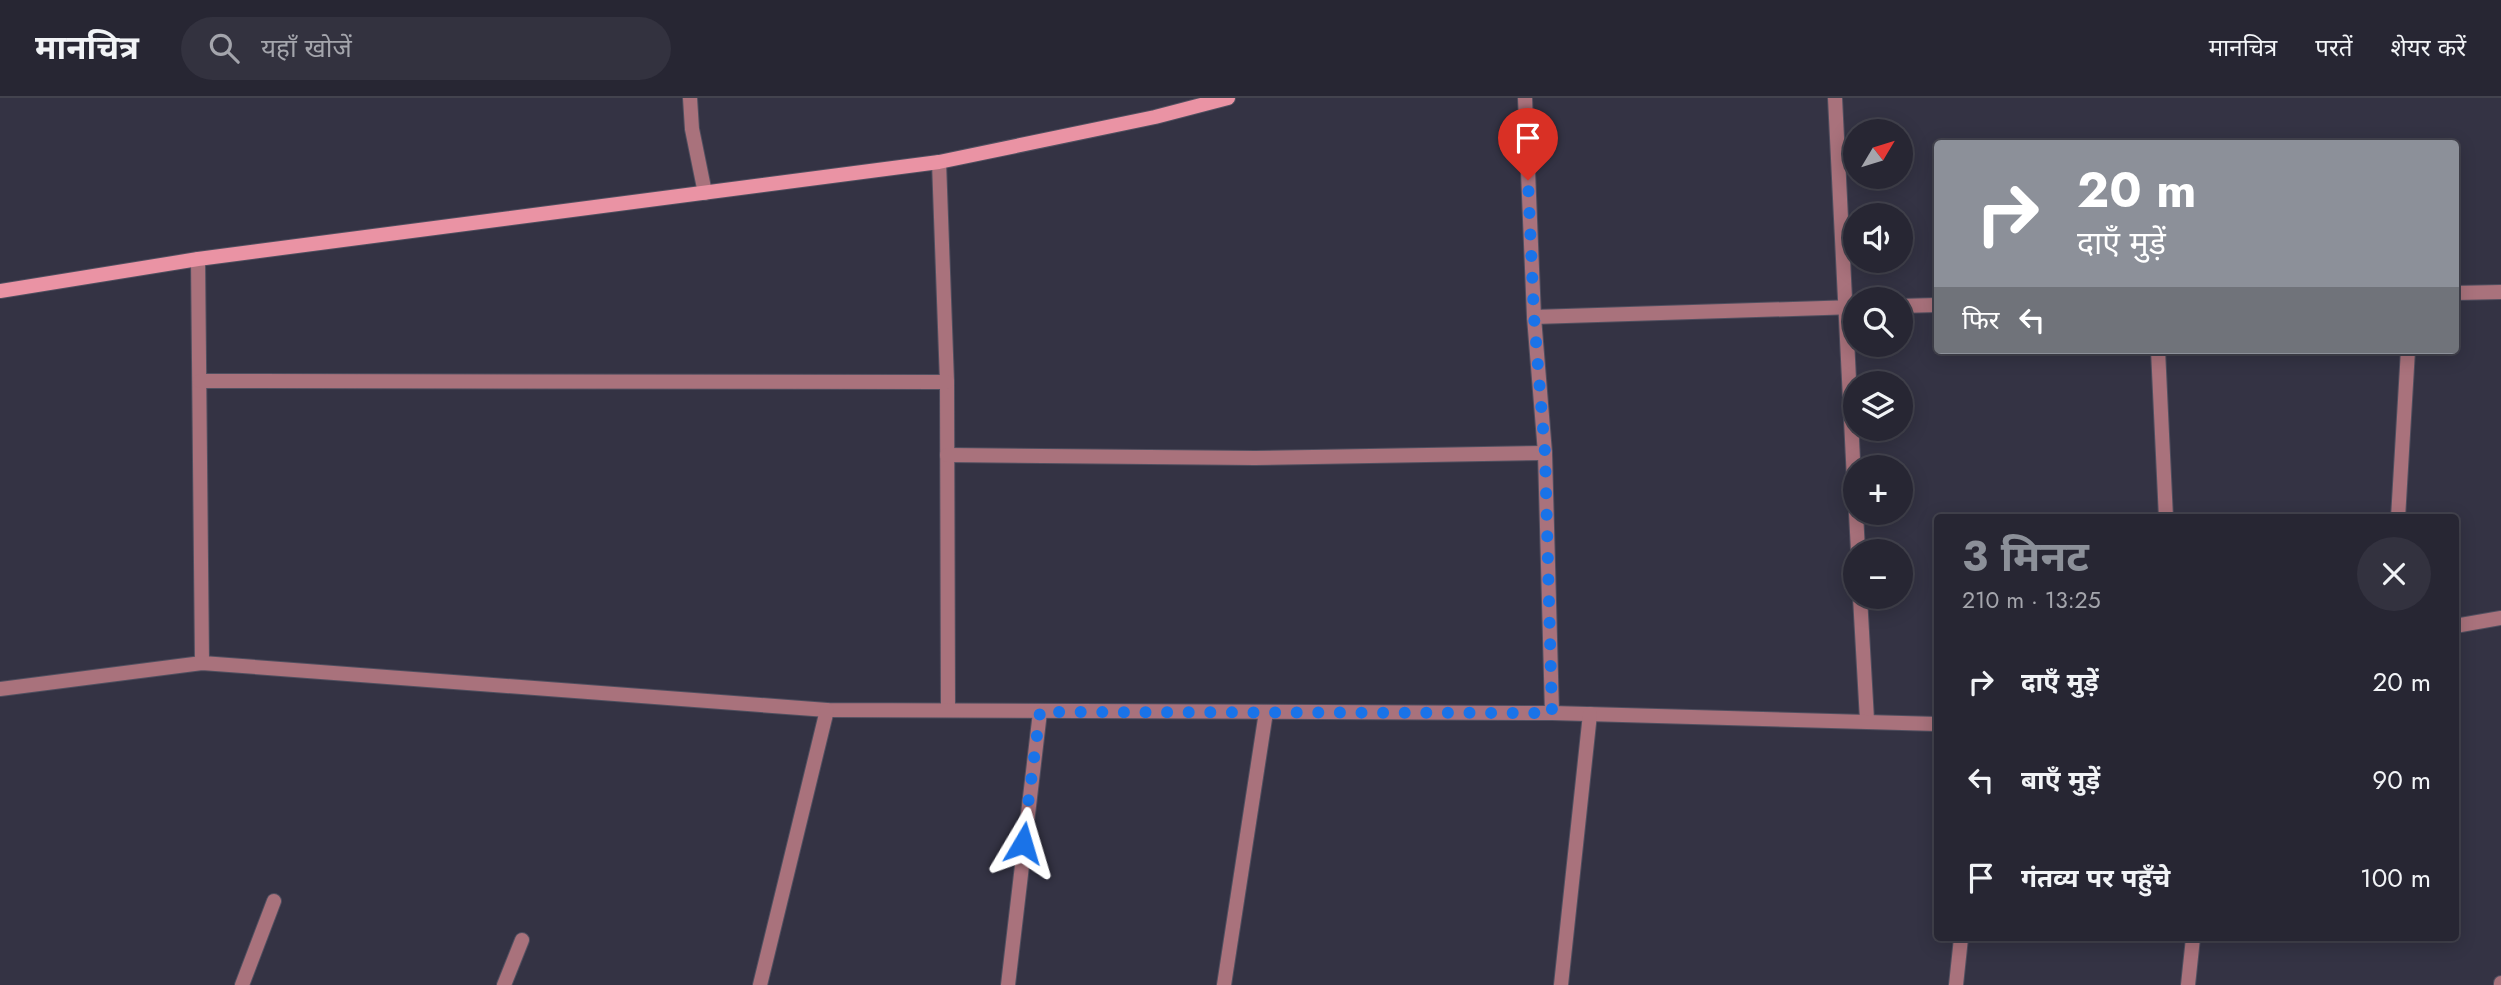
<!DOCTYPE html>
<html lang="hi">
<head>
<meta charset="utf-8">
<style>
  :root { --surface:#272633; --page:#33323f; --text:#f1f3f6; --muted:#a4a5ac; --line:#43434e; --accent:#8c9099 }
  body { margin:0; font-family:Jost,"Noto Sans Devanagari",sans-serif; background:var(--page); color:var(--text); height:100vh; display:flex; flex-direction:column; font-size:26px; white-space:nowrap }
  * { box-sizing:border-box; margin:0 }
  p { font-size:23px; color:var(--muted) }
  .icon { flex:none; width:38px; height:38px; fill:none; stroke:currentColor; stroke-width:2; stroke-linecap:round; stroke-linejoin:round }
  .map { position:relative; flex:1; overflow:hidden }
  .drawer { position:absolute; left:1934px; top:416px; width:525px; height:427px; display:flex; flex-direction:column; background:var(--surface); border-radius:7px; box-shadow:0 4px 18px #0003,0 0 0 2px var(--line) }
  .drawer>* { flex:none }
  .banner { position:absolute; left:1934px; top:42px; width:525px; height:214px; border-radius:7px; box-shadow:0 4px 18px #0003,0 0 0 2px var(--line); background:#8c9099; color:#fff; overflow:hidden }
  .needle { width:46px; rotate:52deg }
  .tools { position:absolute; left:1843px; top:21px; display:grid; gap:14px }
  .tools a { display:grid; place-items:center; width:70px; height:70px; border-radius:50%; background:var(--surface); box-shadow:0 4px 18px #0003,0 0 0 2px var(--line); font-size:35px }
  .pin { position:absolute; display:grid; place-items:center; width:60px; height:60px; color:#fff; margin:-72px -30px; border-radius:50% 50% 50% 0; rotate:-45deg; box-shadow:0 0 7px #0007 }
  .pin .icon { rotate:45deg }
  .me { position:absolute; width:77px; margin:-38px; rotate:7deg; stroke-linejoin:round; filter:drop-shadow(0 0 5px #0008) }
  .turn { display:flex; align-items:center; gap:24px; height:147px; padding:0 28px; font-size:32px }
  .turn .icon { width:91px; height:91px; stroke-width:2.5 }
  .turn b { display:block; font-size:49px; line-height:60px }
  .then { display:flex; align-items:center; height:66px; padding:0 28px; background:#0003; gap:14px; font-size:26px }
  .round { display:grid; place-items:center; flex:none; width:74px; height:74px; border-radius:37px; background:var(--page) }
  .summary { display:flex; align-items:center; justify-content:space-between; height:119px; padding:0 28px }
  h1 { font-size:42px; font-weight:700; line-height:52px; color:var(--accent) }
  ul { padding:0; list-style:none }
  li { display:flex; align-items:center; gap:21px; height:98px; padding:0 28px }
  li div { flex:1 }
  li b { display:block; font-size:26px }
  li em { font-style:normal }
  header { display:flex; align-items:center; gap:42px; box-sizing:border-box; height:98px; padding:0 35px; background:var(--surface); border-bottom:2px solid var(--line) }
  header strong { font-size:33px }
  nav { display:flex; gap:38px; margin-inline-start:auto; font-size:24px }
  .search { width:490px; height:63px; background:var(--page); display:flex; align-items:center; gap:18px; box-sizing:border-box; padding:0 24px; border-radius:38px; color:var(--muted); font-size:26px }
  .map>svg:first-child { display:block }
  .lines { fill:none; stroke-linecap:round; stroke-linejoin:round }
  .street-casing { stroke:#504f5f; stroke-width:16 }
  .secondary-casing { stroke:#504f5f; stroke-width:16 }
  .street { stroke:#a9727c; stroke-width:14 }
  .secondary { stroke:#ea93a4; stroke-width:14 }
  .route { stroke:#1a73e8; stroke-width:12; stroke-dasharray:0 21.6 }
</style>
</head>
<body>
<header>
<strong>मानचित्र</strong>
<div class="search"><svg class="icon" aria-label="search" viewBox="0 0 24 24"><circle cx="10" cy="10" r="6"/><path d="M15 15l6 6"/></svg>यहाँ खोजें</div>
<nav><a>मानचित्र</a><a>परतें</a><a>शेयर करें</a></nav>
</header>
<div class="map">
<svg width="2501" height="887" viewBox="0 0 2501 887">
  <rect width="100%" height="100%" fill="#343344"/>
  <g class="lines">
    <!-- street casing -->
    <g class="street-casing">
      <g id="street">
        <path d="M 690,0 L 692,31 L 705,95"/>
        <path d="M 1525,0 L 1534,219 L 1545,355 L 1552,615"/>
        <path d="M 1835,0 L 1855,402"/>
        <path d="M 939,64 L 947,284 L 948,612"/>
        <path d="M 198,161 L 202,565"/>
        <path d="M 2455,195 L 2501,194"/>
        <path d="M 1900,208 L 1937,207"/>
        <path d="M 1534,219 L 1855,209"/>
        <path d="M 2158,252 L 2166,420"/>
        <path d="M 200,283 L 947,284"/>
        <path d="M 947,357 L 1255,360 L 1545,355"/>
        <path d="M 1856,415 L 1858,453"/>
        <path d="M 2398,420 L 2408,252"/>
        <path d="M 1860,499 L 1867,622"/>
        <path d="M 2455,528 L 2501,520"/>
        <path d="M 0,591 L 202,565 L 827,612 L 1552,615 L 1937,626"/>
        <path d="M 242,887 L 274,803"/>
        <path d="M 504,887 L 522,842"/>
        <path d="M 760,887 L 827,612"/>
        <path d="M 1008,887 L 1040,614"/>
        <path d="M 1224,887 L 1266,614"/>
        <path d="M 1561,887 L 1590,616"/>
        <path d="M 1956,887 L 1961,840"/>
        <path d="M 2188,887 L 2193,840"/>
        <path d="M 2501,887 L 2501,885"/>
      </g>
    </g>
    <!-- secondary casing -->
    <g class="secondary-casing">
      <path id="secondary" d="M 0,193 L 198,161 L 939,64 L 1155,19 L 1228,0"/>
    </g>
    <!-- street -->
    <use href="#street" class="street"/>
    <!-- secondary -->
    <use href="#secondary" class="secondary"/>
  </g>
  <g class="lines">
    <!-- route -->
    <path class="route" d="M 1023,745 L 1040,614 L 1552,615 L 1545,355 L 1534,219 L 1528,82"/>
  </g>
</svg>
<div class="tools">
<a><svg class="needle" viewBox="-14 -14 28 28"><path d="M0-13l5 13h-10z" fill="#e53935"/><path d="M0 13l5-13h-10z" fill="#a4a5ac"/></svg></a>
<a><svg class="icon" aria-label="sound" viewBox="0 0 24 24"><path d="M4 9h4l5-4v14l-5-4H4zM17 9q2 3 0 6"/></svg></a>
<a><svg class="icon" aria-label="search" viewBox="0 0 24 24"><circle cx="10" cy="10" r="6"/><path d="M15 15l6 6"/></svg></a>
<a><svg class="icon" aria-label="layers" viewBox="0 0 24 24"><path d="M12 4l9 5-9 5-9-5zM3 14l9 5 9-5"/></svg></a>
<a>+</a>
<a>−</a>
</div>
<div class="pin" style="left:1528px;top:82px;background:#d93025"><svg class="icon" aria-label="arrive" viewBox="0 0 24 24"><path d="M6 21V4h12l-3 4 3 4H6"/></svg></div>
<svg class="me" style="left:1023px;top:745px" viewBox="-20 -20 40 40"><path d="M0-17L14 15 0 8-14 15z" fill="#1a73e8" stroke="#fff" stroke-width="4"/></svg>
<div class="banner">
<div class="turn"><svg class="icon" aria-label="right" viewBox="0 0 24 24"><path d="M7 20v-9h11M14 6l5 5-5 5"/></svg><div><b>20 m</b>दाएँ मुड़ें</div></div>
<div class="then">फिर<svg class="icon" aria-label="left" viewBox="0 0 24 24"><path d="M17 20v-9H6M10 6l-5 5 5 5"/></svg></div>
</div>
<section class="drawer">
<div class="summary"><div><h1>3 मिनट</h1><p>210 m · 13:25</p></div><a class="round"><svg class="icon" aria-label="close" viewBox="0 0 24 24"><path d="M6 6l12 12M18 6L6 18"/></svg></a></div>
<ul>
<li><svg class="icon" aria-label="right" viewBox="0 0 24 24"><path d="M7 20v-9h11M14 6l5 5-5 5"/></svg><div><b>दाएँ मुड़ें</b></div><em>20 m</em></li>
<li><svg class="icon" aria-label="left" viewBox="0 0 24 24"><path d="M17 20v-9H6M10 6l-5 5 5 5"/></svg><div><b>बाएँ मुड़ें</b></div><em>90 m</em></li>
<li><svg class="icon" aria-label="arrive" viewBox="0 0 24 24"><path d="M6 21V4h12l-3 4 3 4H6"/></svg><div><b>गंतव्य पर पहुँचे</b></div><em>100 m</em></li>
</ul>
</section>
</div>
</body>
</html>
